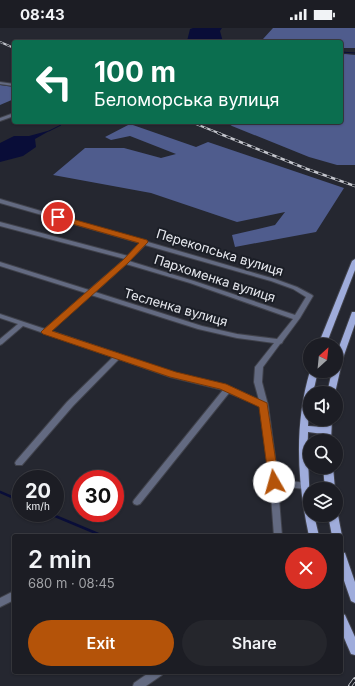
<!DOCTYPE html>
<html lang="en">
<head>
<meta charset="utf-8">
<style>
  :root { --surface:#1c1d24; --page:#25262c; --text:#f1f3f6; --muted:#a0a2a6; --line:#3a3b41; --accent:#b45309 }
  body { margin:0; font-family:Inter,sans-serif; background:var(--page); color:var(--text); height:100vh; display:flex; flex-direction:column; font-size:15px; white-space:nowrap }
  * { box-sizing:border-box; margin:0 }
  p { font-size:13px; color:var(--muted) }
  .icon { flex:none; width:22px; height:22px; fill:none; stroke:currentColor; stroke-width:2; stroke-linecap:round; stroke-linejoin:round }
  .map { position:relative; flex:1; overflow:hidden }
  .side { position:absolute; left:12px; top:506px; width:331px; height:140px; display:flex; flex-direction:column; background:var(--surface); border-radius:4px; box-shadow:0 1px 3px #0004,0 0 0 1px var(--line) }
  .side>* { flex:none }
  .guide { position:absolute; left:12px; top:12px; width:331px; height:84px; border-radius:4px; box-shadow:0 1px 3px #0004,0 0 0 1px var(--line); background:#0b6e4f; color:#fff; overflow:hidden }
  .needle { width:26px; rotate:27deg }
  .controls { position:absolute; left:303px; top:310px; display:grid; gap:8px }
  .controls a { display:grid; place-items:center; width:40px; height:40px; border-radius:50%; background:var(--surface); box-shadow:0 1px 3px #0004,0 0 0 1px var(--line); font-size:20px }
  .speed { position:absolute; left:12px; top:442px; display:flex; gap:8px; font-size:20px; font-weight:700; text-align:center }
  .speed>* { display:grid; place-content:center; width:52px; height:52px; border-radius:50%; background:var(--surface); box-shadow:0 1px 3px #0004,0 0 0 1px var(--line); line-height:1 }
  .speed small { font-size:10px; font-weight:400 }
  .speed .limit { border:6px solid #d22; background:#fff; color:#111 }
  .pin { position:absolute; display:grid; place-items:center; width:34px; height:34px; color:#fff; margin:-17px; border:2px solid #fff; border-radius:50%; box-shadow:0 1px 4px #0007 }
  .me { position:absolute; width:44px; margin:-22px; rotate:353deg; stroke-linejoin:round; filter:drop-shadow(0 0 3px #0008) }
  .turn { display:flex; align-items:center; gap:14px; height:84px; padding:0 16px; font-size:18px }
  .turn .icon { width:52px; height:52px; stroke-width:2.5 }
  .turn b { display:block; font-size:28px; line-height:34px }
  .round { display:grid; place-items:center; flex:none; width:42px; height:42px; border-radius:21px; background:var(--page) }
  .headline { display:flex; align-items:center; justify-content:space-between; height:68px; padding:0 16px }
  h1 { font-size:24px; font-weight:600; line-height:30px }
  .action { display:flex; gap:8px; margin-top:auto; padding:8px 16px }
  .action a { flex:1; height:46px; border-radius:24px; background:var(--accent); color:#fff; font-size:16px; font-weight:600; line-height:46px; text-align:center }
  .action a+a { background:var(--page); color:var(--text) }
  .status { display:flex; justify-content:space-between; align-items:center; height:28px; padding:0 20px; background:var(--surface); direction:ltr }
  .status svg { height:11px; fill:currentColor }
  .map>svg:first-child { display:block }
  .forest { fill:#4f5c8d }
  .water { fill:#090d38 }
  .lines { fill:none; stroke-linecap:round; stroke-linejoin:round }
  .stream-far1 { stroke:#090d38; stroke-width:1 }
  .stream { stroke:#090d38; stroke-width:2.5 }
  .minor-casing { stroke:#40424b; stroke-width:2 }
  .major-casing { stroke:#40424b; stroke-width:2 }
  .minor { fill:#636a81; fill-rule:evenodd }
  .major { fill:#9facdb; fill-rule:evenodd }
  .rail-far2-casing { stroke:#c3c5cc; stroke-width:2 }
  .rail-far1-casing { stroke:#c3c5cc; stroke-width:2.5 }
  .rail-casing { stroke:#c3c5cc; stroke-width:4 }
  .rail-far2 { stroke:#1b1e26; stroke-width:1; stroke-dasharray:3.5; stroke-linecap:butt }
  .rail-far1 { stroke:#1b1e26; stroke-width:1.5; stroke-dasharray:4.5; stroke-linecap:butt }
  .rail { stroke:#1b1e26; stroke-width:2.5; stroke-dasharray:8; stroke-linecap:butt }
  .route { fill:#b45309; stroke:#753606 }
  .labels { text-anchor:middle; stroke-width:4; stroke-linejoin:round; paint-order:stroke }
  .street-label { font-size:13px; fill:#e7e9ef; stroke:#1b1e26 }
</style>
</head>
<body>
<div class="status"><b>08:43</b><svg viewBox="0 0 49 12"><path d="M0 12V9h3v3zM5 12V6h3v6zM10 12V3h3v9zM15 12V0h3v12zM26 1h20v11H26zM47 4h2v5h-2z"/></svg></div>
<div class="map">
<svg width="355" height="658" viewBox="0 0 355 658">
  <rect width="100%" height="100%" fill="#252730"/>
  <!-- forest -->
  <g class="forest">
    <path d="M 273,0 L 355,0 L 355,20 L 341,20 L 341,14 L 264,14 L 263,11 Z"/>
    <path d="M 345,26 L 355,27 L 355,137 L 337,137 L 309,129 L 232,98 L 226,94 L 341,94 L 341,27 Z"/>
    <path d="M 0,57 L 14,59 L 14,71 L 0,77 Z"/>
    <path d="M 130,96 L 196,119 L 208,114 L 344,160 L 316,204 L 235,219 L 232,207 L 275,197 L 285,184 L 237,194 L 151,165 L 53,147 L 85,120 L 124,120 L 161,130 L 176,126 L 130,108 L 111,112 L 105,109 Z"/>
  </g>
  <!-- water -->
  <g class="water">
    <path d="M 193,0 L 222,0 L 220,3 L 223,14 L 165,14 L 187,13 L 190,1 Z"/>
    <path d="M 51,102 L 35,111 L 36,119 L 23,128 L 0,134 L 0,115 L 14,108 L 29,108 Z"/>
  </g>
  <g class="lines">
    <!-- stream-far1 -->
    <g class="stream-far1">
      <path d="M 341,24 L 355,25"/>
      <path d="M 49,103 L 61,97 L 62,94"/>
    </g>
    <!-- stream -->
    <g class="stream">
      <path d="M 0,464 L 21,473"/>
      <path d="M 48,485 L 103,508"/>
    </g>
    <!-- minor casing -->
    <g class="minor-casing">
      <g id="minor">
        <path d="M 0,54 L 14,56 L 14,58 L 0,56 Z"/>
        <path d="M 14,85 L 14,88 L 0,93 L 0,90 Z"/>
        <path d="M 0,171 L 143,213 L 147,213 L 148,214 L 275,251 L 297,259 L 312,267 L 313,268 L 300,290 L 283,313 L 282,315 L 280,316 L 263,339 L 262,354 L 268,377 L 278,451 L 305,455 L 308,456 L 309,458 L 308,460 L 305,461 L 278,458 L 282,508 L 274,508 L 270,454 L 260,378 L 229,365 L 140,476 L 137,477 L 134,476 L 133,474 L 134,472 L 223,362 L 170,349 L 119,331 L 73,378 L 22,437 L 16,437 L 15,435 L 16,433 L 67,374 L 113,329 L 23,298 L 2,316 L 0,317 L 0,311 L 18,296 L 0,290 L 0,286 L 45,301 L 86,265 L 0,238 L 0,234 L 89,262 L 125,231 L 0,198 L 0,194 L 128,228 L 140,215 L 0,175 ZM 145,217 L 271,253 L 293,261 L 306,269 L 295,287 L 194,253 L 129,233 ZM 126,236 L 190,255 L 293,291 L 277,311 L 237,306 L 202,298 L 95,264 ZM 91,267 L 198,301 L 237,310 L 274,315 L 255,339 L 254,354 L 259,372 L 226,357 L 175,345 L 51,303 Z"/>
        <path d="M 14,563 L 14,572 L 0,579 L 0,570 Z"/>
        <path d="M 150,644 L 163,644 L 162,647 L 146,658 L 133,658 L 134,655 Z"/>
      </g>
    </g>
    <!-- major casing -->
    <g class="major-casing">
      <g id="major">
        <path d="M 355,231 L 355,242 L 326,317 L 318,317 L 352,233 Z"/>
        <path d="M 352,284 L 355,284 L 355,296 L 343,330 L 335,365 L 327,365 L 332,343 L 336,343 L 336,327 Z"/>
        <path d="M 310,343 L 318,343 L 313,365 L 310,365 L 308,398 L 323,399 L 324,391 L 332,391 L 331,413 L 323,413 L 323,406 L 308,404 C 307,432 310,459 310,487 L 314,487 L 319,508 L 309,508 C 297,453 294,397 310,343 Z"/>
        <path d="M 323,439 L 333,439 L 335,461 L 325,461 Z"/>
        <path d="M 336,484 L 338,487 L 342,508 L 341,510 L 341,508 L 332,508 L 328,487 L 336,487 Z"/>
        <path d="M 341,524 L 345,525 L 346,528 L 355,554 L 355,575 L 351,573 L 350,570 L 341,544 Z"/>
        <path d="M 341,585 L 345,587 L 355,609 L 355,627 L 351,626 L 341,603 Z"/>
      </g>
    </g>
    <!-- minor -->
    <use href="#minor" class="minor"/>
    <!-- major -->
    <use href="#major" class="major"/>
    <!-- rail-far2 casing -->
    <g class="rail-far2-casing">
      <g id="rail-far2">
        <path d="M 0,14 L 14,20"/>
        <path d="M 191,94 L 221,106"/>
      </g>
    </g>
    <!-- rail-far1 casing -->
    <g class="rail-far1-casing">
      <path id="rail-far1" d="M 218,105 L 307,141 L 355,158"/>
    </g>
    <!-- rail casing -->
    <g class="rail-casing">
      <path id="rail" d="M 350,658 L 355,651"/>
    </g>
    <!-- rail-far2 -->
    <use href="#rail-far2" class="rail-far2"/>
    <!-- rail-far1 -->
    <use href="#rail-far1" class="rail-far1"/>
    <!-- rail -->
    <use href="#rail" class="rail"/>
  </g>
  <!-- route -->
  <path class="route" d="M 58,187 L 147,212 L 148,214 L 128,235 L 52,303 L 176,344 L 226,356 L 267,375 L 279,454 L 278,457 L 270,457 L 269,454 L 259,379 L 220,361 L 170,349 L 43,306 L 41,304 L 43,302 L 123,232 L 139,215 L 55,191 L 54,189 Z"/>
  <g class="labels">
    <!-- street labels -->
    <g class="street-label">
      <text transform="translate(220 224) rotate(17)" y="5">Перекопська вулиця</text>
      <text transform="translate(215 250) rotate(18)" y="5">Пархоменка вулиця</text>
      <text transform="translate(176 279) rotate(16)" y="5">Тесленка вулиця</text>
    </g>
  </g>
</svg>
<div class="controls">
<a><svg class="needle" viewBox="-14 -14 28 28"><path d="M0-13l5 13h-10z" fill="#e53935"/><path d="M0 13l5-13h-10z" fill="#a0a2a6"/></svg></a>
<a><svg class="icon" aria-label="sound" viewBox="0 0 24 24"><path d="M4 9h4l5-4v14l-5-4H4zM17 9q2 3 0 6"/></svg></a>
<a><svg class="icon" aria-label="search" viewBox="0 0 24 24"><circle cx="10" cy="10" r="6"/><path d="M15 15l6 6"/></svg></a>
<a><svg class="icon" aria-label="layers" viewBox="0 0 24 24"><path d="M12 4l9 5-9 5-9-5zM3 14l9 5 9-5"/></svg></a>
</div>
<div class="speed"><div>20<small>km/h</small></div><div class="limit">30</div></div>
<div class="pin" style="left:58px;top:189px;background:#d93025"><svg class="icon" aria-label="arrive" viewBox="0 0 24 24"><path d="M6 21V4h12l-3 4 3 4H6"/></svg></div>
<svg class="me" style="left:274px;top:454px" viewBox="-20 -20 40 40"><circle r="19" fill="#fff"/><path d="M0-13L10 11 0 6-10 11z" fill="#b45309"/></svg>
<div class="guide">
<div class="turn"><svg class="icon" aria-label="left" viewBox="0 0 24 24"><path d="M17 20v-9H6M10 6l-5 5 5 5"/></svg><div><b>100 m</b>Беломорська вулиця</div></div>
</div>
<section class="side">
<div class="headline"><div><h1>2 min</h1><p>680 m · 08:45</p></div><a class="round" style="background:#d93025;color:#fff"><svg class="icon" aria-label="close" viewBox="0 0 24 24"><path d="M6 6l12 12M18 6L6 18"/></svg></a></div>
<div class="action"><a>Exit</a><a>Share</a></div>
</section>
</div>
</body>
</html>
